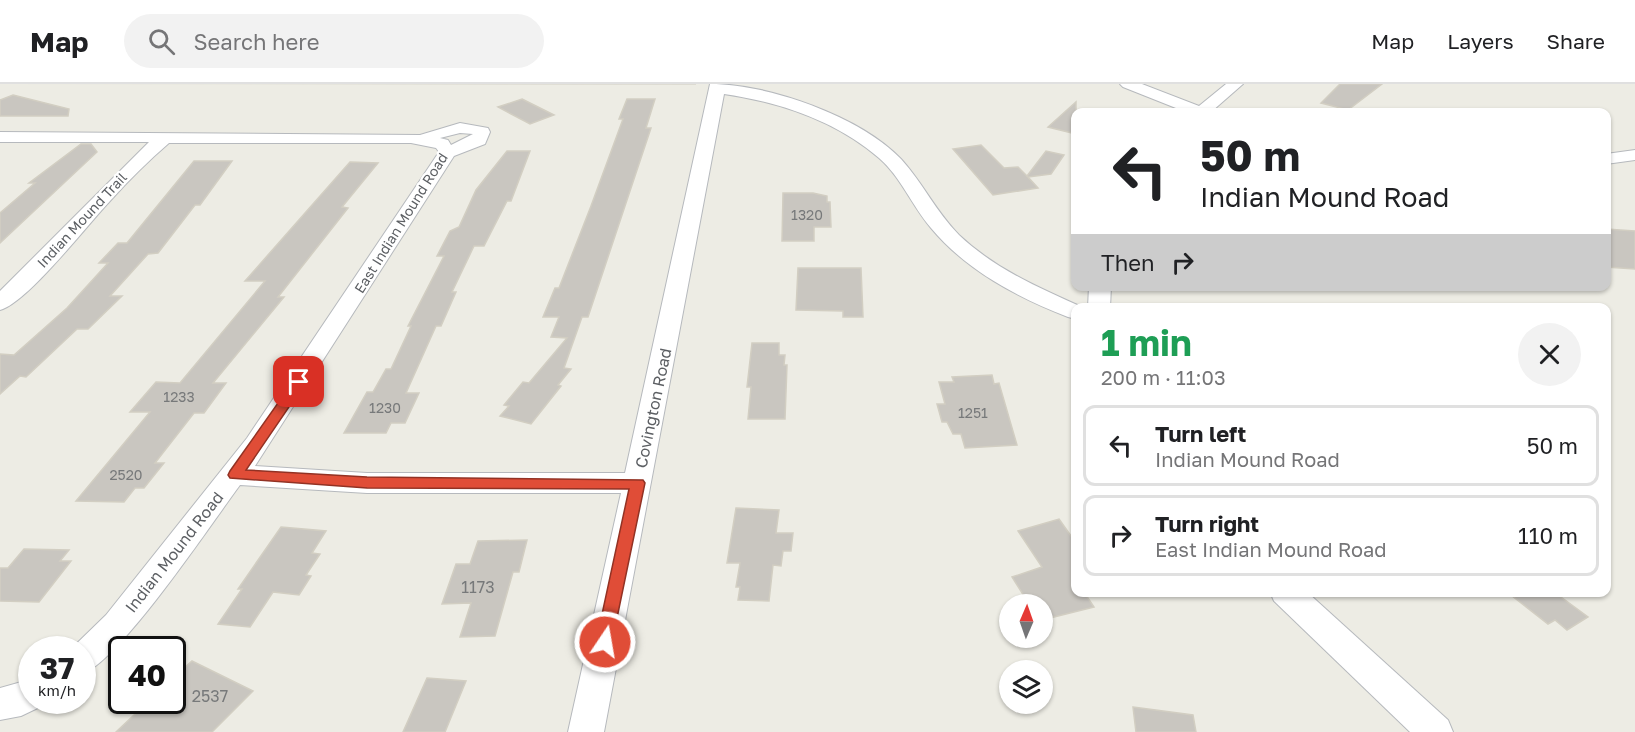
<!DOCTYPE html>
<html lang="en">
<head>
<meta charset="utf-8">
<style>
  :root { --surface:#fff; --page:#f2f2f2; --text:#202124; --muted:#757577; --line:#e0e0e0 }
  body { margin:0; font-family:"Golos Text",sans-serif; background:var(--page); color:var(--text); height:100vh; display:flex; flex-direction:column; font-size:22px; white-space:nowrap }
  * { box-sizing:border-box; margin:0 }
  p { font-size:20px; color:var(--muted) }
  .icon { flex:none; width:33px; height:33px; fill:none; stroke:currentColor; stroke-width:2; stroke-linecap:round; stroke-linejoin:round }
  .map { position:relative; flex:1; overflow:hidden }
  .panel { position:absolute; left:1071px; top:219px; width:540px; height:294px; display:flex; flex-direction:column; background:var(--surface); border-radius:12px; box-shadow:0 2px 4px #0004 }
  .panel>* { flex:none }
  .hud { position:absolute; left:1071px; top:24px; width:540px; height:183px; border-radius:12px; box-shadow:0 2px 4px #0004; background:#fff; color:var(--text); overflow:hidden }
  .needle { width:39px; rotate:2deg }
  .tools { position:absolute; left:999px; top:510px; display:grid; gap:12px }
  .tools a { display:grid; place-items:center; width:54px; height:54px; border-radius:50%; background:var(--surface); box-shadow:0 2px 4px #0004; font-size:30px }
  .speed { position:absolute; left:18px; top:552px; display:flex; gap:12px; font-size:30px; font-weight:700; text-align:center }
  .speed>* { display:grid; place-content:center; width:78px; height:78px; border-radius:50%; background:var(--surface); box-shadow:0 2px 4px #0004; line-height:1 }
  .speed small { font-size:15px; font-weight:400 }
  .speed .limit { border:3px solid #111; border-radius:9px; background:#fff; color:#111 }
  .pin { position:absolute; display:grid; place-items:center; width:51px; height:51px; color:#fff; margin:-26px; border-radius:12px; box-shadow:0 3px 9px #0006 }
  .me { position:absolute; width:66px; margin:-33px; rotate:12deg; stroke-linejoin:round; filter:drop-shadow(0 0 4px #0008) }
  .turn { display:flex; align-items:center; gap:21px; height:126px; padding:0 30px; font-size:27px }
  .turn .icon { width:78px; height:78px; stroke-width:2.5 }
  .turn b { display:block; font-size:42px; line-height:51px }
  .then { display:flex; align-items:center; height:57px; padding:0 30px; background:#0003; gap:12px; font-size:22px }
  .round { display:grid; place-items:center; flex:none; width:63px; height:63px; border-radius:32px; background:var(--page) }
  .head { display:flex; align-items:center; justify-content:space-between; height:102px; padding:0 30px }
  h1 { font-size:36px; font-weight:700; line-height:45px; color:#1e9e55 }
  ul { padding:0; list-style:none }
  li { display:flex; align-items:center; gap:18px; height:81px; margin:0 12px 9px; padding:0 18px; border:3px solid var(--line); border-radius:12px }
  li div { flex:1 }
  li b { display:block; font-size:22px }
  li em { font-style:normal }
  header { display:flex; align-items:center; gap:36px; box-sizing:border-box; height:84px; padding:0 30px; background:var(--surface); border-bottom:2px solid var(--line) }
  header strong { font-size:28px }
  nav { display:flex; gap:33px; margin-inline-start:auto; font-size:21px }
  .search { width:420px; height:54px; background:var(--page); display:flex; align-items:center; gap:15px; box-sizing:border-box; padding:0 21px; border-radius:33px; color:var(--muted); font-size:22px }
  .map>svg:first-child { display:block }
  .education { fill:#dddbd2 }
  .building { fill:#c9c6c0; stroke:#d2cec2; stroke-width:1.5 }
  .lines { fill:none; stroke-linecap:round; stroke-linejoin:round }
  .minor-casing { stroke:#b6b9bd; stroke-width:2 }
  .minor { fill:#fff; fill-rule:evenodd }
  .route { fill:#e04d37; stroke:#923224; stroke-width:1.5 }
  .labels { text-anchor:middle; stroke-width:4.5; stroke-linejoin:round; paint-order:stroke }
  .number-label { font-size:14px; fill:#77797a }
  .far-street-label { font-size:14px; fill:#5c5f63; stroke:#fff }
  .street-label { font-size:16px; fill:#5c5f63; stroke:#fff }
  .near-number-label { font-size:16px; fill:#77797a }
</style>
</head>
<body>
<header>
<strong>Map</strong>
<div class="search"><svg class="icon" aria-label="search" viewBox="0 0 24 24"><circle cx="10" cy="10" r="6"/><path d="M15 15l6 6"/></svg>Search here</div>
<nav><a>Map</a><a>Layers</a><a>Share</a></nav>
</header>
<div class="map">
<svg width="1635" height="648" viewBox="0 0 1635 648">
  <rect width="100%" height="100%" fill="#edece4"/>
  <!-- education -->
  <path class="education" d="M 0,0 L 696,0 L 696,1 Z"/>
  <!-- building -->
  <g class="building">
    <path d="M 1340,0 L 1382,0 L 1348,26 L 1321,19 Z"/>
    <path d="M 13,11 L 69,25 L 68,32 L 0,32 L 0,16 Z"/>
    <path d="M 522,15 L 554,31 L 530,40 L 498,23 Z"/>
    <path d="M 627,15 L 655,15 L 646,44 L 651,44 L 588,233 L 582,233 L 564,284 L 571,285 L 558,301 L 561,302 L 531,340 L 500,332 L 509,322 L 504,321 L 523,298 L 529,299 L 567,254 L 551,253 L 559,233 L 543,233 L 555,204 L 559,204 L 591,122 L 623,35 L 619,35 Z"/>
    <path d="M 1076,18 L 1076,50 L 1048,43 Z"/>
    <path d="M 81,60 L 91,60 L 97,68 L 0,159 L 0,129 L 35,99 L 29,99 Z"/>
    <path d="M 981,61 L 1004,84 L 1018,83 L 1027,92 L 1046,67 L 1064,71 L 1051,90 L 1028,93 L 1038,104 L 993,111 L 953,65 Z"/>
    <path d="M 507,67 L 530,67 L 511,117 L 507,117 L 484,162 L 474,162 L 452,208 L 456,208 L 441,242 L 436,242 L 406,309 L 419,309 L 405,339 L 391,339 L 386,349 L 344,349 L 367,308 L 373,308 L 386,285 L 391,285 L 411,242 L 408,242 L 444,172 L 437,172 L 450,147 L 459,143 L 476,106 Z"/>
    <path d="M 194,77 L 232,77 L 200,121 L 195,121 L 158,169 L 148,170 L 110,212 L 122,212 L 88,245 L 77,245 L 26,293 L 20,292 L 0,310 L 0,270 L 14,271 L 67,224 L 108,179 L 99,179 L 118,159 L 127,159 Z"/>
    <path d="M 350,78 L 378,79 L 342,123 L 348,124 L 278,213 L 284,213 L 213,299 L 226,299 L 204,329 L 194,329 L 155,379 L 164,379 L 144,404 L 135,404 L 124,418 L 76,417 L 150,328 L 130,328 L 156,298 L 180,299 L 265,197 L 245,197 Z"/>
    <path d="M 783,109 L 813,109 L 827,112 L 827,118 L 830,118 L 831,143 L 814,143 L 814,157 L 782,157 Z"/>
    <path d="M 1606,145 L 1635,147 L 1635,185 L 1606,183 Z"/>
    <path d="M 798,184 L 861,184 L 863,233 L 843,233 L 843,227 L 796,226 Z"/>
    <path d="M 752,259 L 779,259 L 779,271 L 785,271 L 784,281 L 787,281 L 785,335 L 748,335 L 751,303 L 747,303 Z"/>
    <path d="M 992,291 L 994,300 L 999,299 L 1017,361 L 965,364 L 961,350 L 953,350 L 947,338 L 942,338 L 937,320 L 945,320 L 939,298 L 954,298 L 952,293 Z"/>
    <path d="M 736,424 L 779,426 L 776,449 L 793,449 L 791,467 L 783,467 L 781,482 L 773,481 L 769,517 L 738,516 L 740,503 L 736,503 L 740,479 L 727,479 Z"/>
    <path d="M 1059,435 L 1076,459 L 1076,508 L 1084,508 L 1094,523 L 1042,536 L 1042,520 L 1029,520 L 1012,493 L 1042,483 L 1018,447 Z"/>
    <path d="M 281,443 L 326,447 L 312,469 L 320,470 L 306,491 L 311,492 L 299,511 L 273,508 L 250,543 L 218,540 L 242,505 L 238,505 Z"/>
    <path d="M 527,456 L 519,488 L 513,488 L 495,552 L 460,553 L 471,519 L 442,520 L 456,480 L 470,480 L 478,457 Z"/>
    <path d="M 24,465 L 69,466 L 60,477 L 71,477 L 39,518 L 0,517 L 0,484 L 8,484 Z"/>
    <path d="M 1507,508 L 1554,508 L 1588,533 L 1567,546 L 1555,536 L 1548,540 Z"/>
    <path d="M 192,577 L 253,607 L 212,648 L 116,648 L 150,616 L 172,616 L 172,595 Z"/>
    <path d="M 427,594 L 466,597 L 445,648 L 403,648 Z"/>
    <path d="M 1133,623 L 1193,631 L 1196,648 L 1136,648 Z"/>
  </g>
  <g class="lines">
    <!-- minor casing -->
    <g class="minor-casing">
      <g id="minor">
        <path d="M 710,0 C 768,0 860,32 901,75 C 923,99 936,128 959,151 C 995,185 1039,204 1084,224 L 1076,224 L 1076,235 L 1068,233 C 1017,213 967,187 931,144 C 912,122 901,93 879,74 C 836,37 779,18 724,10 L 604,648 L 568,648 L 621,409 L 367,409 L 240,401 C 211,440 120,577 82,590 L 82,566 L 70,566 L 106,531 L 247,354 L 439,68 L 436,64 L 411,59 L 169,59 C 148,77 129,96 110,117 C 88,140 27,219 0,226 L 0,207 L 149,58 L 0,58 L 0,48 L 420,51 L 460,39 L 488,44 L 490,48 L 485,60 L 454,72 L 255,382 L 367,389 L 625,389 ZM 460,49 L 473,50 L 451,61 L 448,56 L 440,54 Z"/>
        <path d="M 1120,0 L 1142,0 L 1199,22 L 1226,0 L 1243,0 L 1211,28 L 1186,28 L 1123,3 Z"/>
        <path d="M 1635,66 L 1635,76 L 1606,80 L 1606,70 Z"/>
        <path d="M 1089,202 L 1111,202 L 1110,224 L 1088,224 Z"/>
        <path d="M 1270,508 L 1307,508 L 1448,636 L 1453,648 L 1410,648 L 1274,517 Z"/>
        <path d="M 32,595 L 32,616 L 46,616 L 44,621 L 21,632 L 0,636 L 0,604 Z"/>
      </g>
    </g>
    <!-- minor -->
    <use href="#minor" class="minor"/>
  </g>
  <!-- route -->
  <path class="route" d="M 299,294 L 306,298 L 246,386 L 367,393 L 643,396 L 645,399 L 611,563 L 605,565 L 599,563 L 596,558 L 629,405 L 367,404 L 230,394 L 228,391 L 230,387 L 295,295 Z"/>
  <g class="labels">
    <!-- number labels -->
    <g class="number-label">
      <text x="807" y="136">1320</text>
      <text x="179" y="318">1233</text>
      <text x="385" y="329">1230</text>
      <text x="973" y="334">1251</text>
      <text x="126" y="396">2520</text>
    </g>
    <!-- far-street labels -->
    <g class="far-street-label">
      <text transform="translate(82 136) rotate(-47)" y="5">Indian Mound Trail</text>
      <text transform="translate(401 139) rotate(-58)" y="5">East Indian Mound Road</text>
    </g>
    <!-- street labels -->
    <g class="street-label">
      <text transform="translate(653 324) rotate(-78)" y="6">Covington Road</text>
      <text transform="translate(174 468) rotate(-52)" y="6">Indian Mound Road</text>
    </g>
    <!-- near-number labels -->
    <g class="near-number-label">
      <text x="478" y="509">1173</text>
      <text x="210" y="618">2537</text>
    </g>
  </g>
</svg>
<div class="tools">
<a><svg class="needle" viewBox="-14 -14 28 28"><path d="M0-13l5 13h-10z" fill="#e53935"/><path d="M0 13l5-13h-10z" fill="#757577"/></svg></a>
<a><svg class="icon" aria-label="layers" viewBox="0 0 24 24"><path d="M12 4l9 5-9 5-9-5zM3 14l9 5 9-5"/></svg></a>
</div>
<div class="speed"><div>37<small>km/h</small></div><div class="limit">40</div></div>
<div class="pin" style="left:299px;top:298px;background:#d93025"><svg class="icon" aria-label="arrive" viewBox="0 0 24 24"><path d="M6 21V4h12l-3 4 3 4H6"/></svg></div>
<svg class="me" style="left:605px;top:558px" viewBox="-20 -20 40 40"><circle r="17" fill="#e04d37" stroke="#fff" stroke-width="3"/><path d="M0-11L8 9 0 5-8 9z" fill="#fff"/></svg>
<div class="hud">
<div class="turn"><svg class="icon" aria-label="left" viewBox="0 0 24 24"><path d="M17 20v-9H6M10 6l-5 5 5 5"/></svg><div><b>50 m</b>Indian Mound Road</div></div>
<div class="then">Then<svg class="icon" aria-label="right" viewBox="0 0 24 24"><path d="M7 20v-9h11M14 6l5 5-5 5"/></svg></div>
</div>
<section class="panel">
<div class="head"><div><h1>1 min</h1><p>200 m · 11:03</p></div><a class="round"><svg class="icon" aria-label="close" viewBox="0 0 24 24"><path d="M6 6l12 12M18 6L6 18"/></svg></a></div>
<ul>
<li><svg class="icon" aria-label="left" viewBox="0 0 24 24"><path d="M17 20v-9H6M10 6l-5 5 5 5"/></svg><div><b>Turn left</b><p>Indian Mound Road</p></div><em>50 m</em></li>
<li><svg class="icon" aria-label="right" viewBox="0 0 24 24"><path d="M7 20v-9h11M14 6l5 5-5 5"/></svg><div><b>Turn right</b><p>East Indian Mound Road</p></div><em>110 m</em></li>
</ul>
</section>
</div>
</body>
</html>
